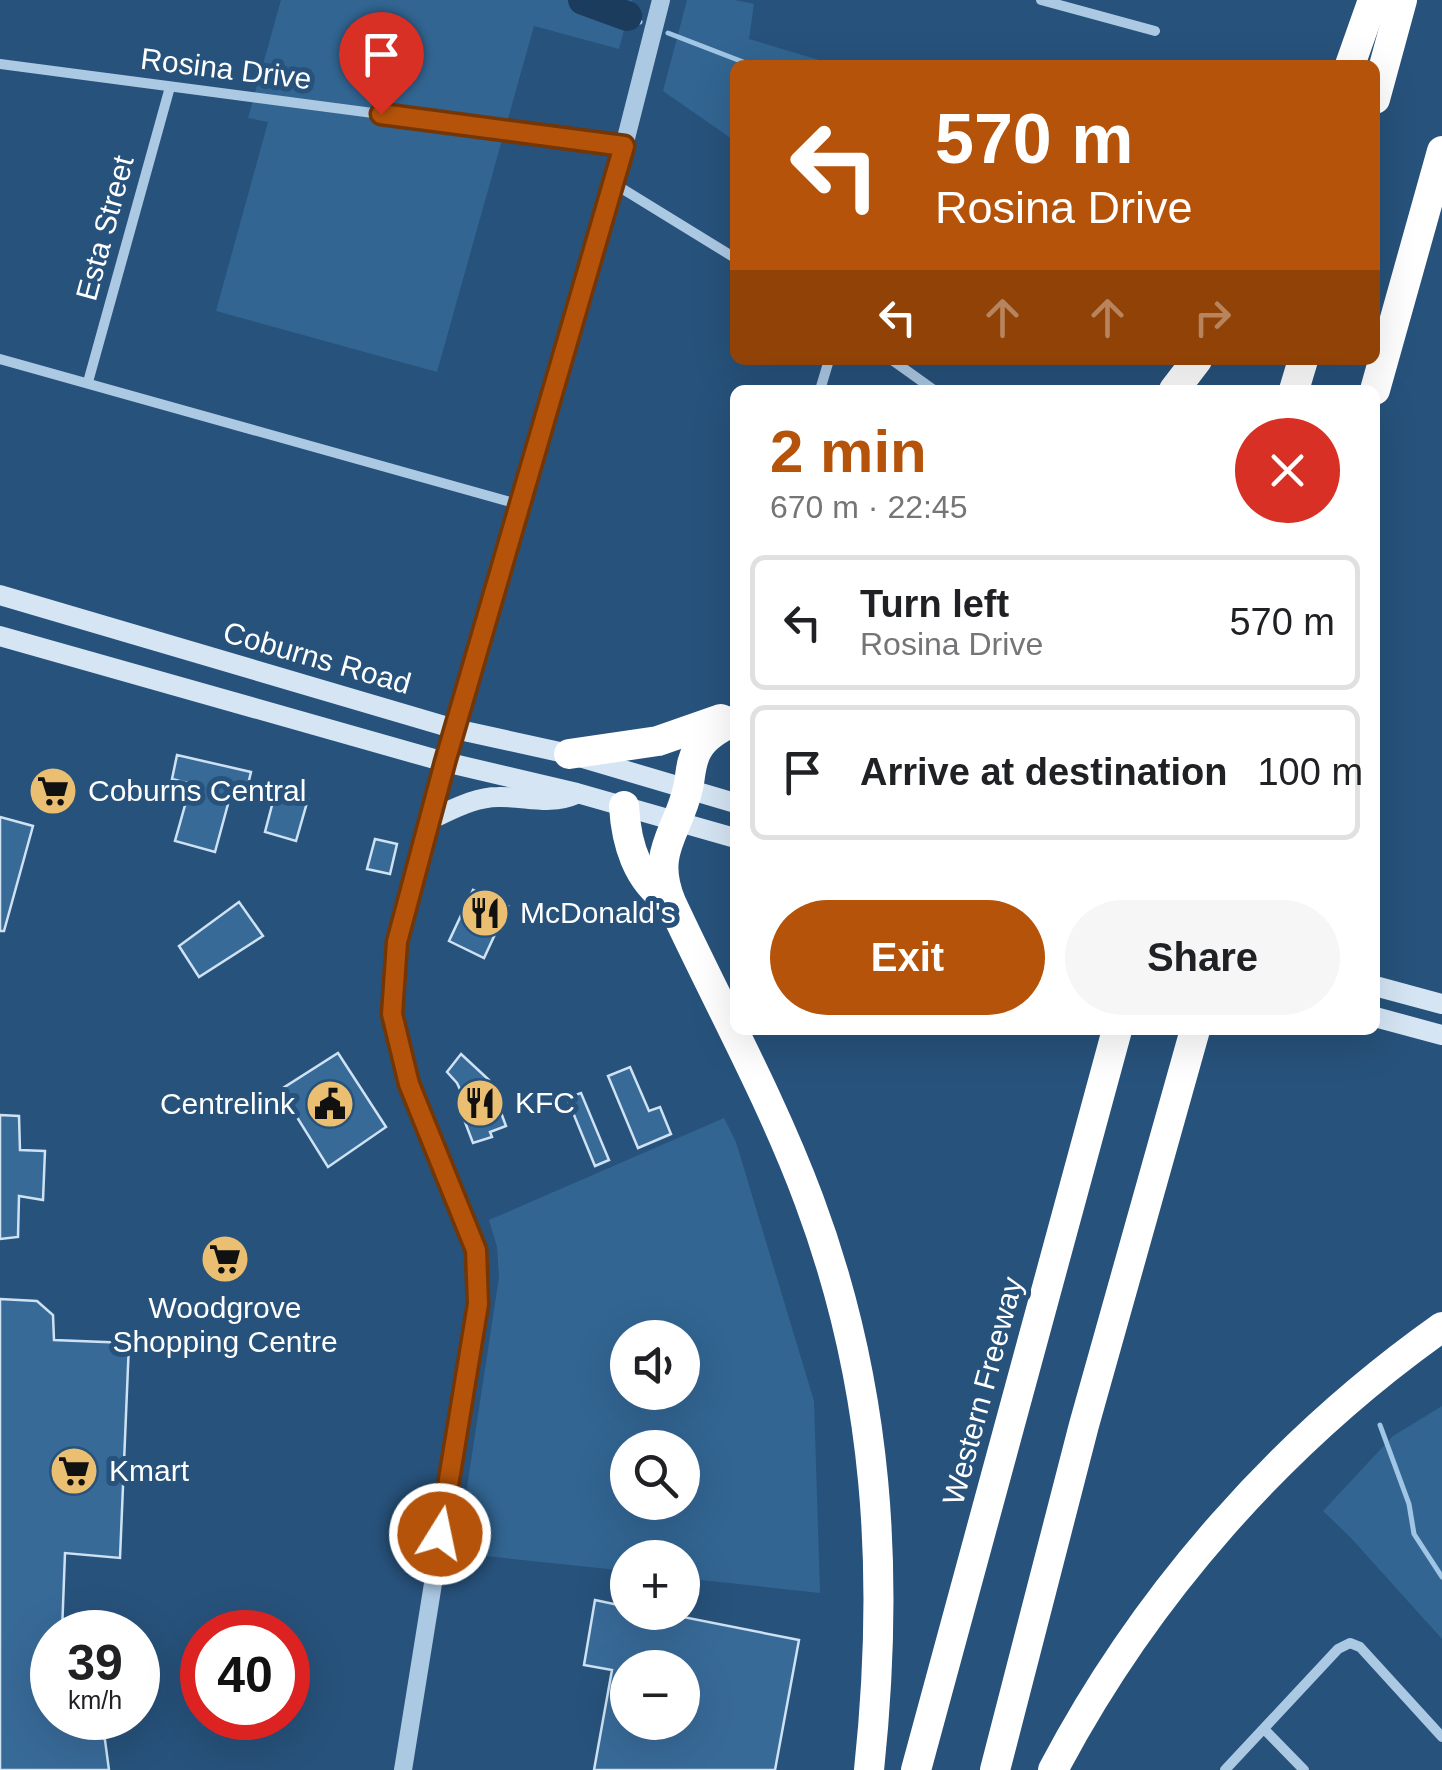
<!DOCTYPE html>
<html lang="en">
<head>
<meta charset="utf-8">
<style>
  :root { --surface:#fff; --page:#f6f6f6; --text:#202124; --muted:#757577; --line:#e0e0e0; --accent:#b45309 }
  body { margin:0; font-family:Arial,sans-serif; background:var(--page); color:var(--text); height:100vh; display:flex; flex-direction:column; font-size:38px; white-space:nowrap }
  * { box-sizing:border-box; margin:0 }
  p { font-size:32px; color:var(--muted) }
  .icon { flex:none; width:55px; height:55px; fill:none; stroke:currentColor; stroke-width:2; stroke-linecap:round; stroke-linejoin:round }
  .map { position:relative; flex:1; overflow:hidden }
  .panel { position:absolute; left:730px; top:385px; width:650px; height:650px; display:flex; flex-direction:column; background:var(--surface); border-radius:15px; box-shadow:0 10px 40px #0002 }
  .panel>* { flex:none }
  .banner { position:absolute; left:730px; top:60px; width:650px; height:305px; border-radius:15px; box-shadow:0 10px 40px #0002; background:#b45309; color:#fff; overflow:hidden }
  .buttons { position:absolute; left:610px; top:1320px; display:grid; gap:20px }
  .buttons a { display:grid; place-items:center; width:90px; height:90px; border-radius:50%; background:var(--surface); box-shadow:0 10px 40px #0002; font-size:50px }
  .speed { position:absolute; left:30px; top:1610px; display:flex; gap:20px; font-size:50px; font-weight:700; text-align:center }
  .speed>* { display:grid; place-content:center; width:130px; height:130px; border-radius:50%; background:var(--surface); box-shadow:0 10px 40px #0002; line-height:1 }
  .speed small { font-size:25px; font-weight:400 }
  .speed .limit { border:15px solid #d22; background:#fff; color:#111 }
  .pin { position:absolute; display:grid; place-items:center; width:85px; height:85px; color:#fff; margin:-102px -42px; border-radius:50% 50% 50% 0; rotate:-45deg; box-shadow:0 0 10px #0007 }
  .pin .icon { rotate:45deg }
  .me { position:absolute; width:110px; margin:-55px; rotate:10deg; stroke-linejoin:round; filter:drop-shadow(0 0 8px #0008) }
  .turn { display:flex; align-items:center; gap:35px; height:210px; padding:0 40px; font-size:45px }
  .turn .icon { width:130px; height:130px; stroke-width:2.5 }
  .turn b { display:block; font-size:70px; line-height:85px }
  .lanes { display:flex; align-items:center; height:95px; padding:0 40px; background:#0003; justify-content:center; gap:50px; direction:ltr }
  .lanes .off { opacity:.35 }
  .round { display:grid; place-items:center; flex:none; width:105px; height:105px; border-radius:52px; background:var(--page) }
  .overview { display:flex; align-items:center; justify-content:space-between; height:170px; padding:0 40px }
  h1 { font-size:60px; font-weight:700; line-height:75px; color:var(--accent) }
  .cta { display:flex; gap:20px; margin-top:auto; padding:20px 40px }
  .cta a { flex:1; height:115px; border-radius:60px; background:var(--accent); color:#fff; font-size:40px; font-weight:700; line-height:115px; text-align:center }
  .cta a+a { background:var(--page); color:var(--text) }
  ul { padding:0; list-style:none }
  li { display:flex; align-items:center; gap:30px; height:135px; margin:0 20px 15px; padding:0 20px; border:5px solid var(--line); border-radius:15px }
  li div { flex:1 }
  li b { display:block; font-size:38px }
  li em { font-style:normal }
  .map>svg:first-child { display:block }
  .green { fill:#326592; fill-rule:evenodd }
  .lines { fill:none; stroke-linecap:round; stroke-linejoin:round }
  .stream { stroke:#a1c5e4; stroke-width:5 }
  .river { stroke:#1b3c5c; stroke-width:30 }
  .building { fill:#386a98; stroke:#cee2f3; stroke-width:2.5; fill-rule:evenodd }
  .minor { stroke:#acc9e4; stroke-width:10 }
  .tertiary { stroke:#acc9e4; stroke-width:18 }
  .secondary { stroke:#d5e5f4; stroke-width:20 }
  .motorway { stroke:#fff; stroke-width:30 }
  .route-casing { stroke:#753606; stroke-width:25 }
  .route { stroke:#b45309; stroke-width:18 }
  .labels { text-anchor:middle; stroke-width:10; stroke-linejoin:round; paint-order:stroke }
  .street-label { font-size:30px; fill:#fff; stroke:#27527b }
  .poi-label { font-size:30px; fill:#fff; stroke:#27527b; text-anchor:start }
</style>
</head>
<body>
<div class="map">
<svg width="1442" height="1770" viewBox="0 0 1442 1770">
  <rect width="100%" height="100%" fill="#27527b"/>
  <!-- green -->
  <g class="green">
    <path d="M 281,0 L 632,0 L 619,49 L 534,26 L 437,372 L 216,311 L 268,122 L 248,118 Z"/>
    <path d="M 687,0 L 735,0 L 754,4 L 749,39 L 836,65 L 735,65 L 735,141 L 663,91 Z"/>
    <path d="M 724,1118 L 736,1142 L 814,1401 L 820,1593 L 683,1578 L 682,1558 L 628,1558 L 627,1571 L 457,1553 L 499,1277 L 497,1247 L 489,1220 ZM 628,1338 L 682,1338 L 682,1392 L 628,1392 ZM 628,1448 L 682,1448 L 682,1502 L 628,1502 Z"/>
    <path d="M 1442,1406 L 1442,1639 L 1351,1538 L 1323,1511 L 1393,1436 Z"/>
  </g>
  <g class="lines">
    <!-- stream -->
    <g class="stream">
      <path d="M 627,16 L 640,22"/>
      <path d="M 668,33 L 751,65"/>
      <path d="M 1380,1425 L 1409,1504 L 1414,1534 L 1442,1577"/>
    </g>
    <!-- river -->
    <path class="river" d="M 583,0 L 627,16"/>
  </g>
  <!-- building -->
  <g class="building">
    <path d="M 177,755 L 251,772 L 245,797 L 231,793 L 215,852 L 175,841 L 191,784 L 172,779 Z"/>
    <path d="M 276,790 L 308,799 L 296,841 L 265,832 Z"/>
    <path d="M 0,817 L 33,826 L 4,931 L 0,931 Z"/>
    <path d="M 375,839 L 397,844 L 390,874 L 367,869 Z"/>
    <path d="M 473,890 L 508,906 L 484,958 L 449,941 Z"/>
    <path d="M 239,902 L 263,936 L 199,977 L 179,946 Z"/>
    <path d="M 338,1053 L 386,1127 L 328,1167 L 280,1090 Z"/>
    <path d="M 461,1054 L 489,1080 L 506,1126 L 490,1132 L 492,1137 L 473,1143 L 457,1101 L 464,1098 L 457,1083 L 447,1072 Z"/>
    <path d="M 630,1067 L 649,1111 L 660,1107 L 671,1134 L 638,1148 L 608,1076 Z"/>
    <path d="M 581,1093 L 609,1160 L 595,1166 L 567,1098 Z"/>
    <path d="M 0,1115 L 19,1116 L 20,1150 L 45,1151 L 43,1200 L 19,1196 L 18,1237 L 0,1239 Z"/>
    <path d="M 0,1299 L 37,1301 L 53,1315 L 54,1340 L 129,1343 L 120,1558 L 65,1553 L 62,1632 L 52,1632 L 52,1718 L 86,1718 L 105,1740 L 109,1770 L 0,1770 Z"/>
    <path d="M 595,1600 L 628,1607 L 628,1612 L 658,1612 L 799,1640 L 775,1770 L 594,1770 L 612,1670 L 584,1665 ZM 628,1668 L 682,1668 L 682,1722 L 628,1722 Z"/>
  </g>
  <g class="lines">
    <!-- minor -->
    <g class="minor">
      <path d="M 1041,0 L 1155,31"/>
      <path d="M 0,64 L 624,146"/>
      <path d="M 613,183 L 735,258"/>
      <path d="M 0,359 L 521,505"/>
      <path d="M 892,360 L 934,390"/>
      <path d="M 88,382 L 170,87"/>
      <path d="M 820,390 L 829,360"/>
      <path d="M 1264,1729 L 1304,1770"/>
      <path d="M 1225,1770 L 1338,1649 L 1350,1643 L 1360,1647 L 1442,1737"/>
    </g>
    <!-- tertiary -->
    <path class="tertiary" d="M 403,1770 L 478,1304 L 476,1250 L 409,1084 L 400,1050 L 393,1015 L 397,942 L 445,762 L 624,146 L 661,0"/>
    <!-- secondary -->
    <g class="secondary">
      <path d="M 0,595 L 455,729 L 569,754 L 735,803"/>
      <path d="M 0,636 L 445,762 L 577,793 L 735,838"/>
      <path d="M 431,819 C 452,810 474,797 498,797 C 526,796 549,806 576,794"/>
      <path d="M 1375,986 L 1442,1004"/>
      <path d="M 1375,1017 L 1442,1035"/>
    </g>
    <!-- motorway -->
    <g class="motorway">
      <path d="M 1350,65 L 1373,0"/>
      <path d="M 1375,99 L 1402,0"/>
      <path d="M 1174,390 L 1197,360"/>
      <path d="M 1294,390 L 1303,360"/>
      <path d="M 1375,390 L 1442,151"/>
      <path d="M 735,720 C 721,728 706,735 698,749 C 690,762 691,775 688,788 C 678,833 650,852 671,902 C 717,1001 771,1098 809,1200 C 879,1387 890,1573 869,1770"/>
      <path d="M 569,754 L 658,741 L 721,719"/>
      <path d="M 624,806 C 626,842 637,881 669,901"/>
      <path d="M 916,1770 L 1117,1030"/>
      <path d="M 995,1770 L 1084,1425 L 1195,1030"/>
      <path d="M 1053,1770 C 1145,1595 1281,1441 1442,1327"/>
    </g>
  </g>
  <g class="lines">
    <!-- route casing -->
    <g class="route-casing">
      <path id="route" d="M 381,114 L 624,146 L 445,762 L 397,942 L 392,1014 L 409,1084 L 476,1250 L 478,1304 L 440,1534"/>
    </g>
    <!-- route -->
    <use href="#route" class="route"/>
  </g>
  <!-- icons -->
  <defs>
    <g id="supermarket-disc" transform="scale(2.5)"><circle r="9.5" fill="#ebbf72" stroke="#27527b"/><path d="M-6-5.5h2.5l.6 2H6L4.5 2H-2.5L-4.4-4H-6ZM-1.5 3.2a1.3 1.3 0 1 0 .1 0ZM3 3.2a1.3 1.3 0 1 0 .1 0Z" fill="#111"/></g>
    <g id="restaurant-disc" transform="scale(2.5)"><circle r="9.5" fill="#ebbf72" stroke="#27527b"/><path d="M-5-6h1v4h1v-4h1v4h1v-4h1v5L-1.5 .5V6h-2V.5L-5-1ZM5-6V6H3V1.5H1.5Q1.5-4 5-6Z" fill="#111"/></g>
    <g id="civic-disc" transform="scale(2.5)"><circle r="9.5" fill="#ebbf72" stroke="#27527b"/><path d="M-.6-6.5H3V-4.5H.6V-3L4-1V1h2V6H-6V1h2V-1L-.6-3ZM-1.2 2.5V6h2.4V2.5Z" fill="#111"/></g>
  </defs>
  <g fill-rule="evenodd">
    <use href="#supermarket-disc" x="53" y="791"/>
    <use href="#restaurant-disc" x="485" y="913"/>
    <use href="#restaurant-disc" x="480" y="1103"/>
    <use href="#civic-disc" x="330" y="1104"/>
    <use href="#supermarket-disc" x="225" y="1259"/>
    <use href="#supermarket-disc" x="74" y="1471"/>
  </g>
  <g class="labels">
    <!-- street labels -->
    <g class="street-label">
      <text transform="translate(226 69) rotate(7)" y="10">Rosina Drive</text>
      <text transform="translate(105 228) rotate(-75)" y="10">Esta Street</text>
      <text transform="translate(317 658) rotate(16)" y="10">Coburns Road</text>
      <text transform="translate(983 1391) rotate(-75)" y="10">Western Freeway</text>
    </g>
    <!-- poi labels -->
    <g class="poi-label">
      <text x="88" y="801">Coburns Central</text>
      <text x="520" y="923">McDonald's</text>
      <text x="515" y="1113">KFC</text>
      <text x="295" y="1114" text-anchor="end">Centrelink</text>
      <text x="225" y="1318" text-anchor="middle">Woodgrove<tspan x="225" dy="34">Shopping Centre</tspan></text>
      <text x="109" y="1481">Kmart</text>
    </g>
  </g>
</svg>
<div class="buttons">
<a><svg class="icon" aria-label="sound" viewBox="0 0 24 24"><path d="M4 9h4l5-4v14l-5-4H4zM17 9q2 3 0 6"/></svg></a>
<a><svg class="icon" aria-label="search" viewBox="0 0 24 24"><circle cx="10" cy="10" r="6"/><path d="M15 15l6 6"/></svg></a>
<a>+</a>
<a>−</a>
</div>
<div class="speed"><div>39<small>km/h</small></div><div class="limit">40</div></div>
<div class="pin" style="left:381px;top:114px;background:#d93025"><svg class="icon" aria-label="arrive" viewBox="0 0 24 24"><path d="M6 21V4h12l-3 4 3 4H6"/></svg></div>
<svg class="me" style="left:440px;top:1534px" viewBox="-20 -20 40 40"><circle r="17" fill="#b45309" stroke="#fff" stroke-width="3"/><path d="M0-11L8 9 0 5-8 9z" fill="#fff"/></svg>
<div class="banner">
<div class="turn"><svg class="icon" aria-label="left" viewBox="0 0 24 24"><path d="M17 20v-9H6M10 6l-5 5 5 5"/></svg><div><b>570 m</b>Rosina Drive</div></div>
<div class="lanes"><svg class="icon" aria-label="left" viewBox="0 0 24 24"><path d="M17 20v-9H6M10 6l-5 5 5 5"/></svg><svg class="icon off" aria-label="ahead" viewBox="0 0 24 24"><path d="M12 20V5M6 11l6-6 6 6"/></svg><svg class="icon off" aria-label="ahead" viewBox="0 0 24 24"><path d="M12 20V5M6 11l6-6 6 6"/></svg><svg class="icon off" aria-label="right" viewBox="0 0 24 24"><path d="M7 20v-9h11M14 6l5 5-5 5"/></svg></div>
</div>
<section class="panel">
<div class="overview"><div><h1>2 min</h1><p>670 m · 22:45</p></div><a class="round" style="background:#d93025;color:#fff"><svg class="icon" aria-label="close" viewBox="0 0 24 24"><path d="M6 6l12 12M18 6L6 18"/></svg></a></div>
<ul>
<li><svg class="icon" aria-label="left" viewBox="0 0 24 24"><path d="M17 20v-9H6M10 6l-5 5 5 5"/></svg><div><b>Turn left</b><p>Rosina Drive</p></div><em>570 m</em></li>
<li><svg class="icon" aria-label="arrive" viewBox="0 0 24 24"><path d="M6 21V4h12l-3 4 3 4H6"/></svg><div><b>Arrive at destination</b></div><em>100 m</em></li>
</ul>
<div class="cta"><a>Exit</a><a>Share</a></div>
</section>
</div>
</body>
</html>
